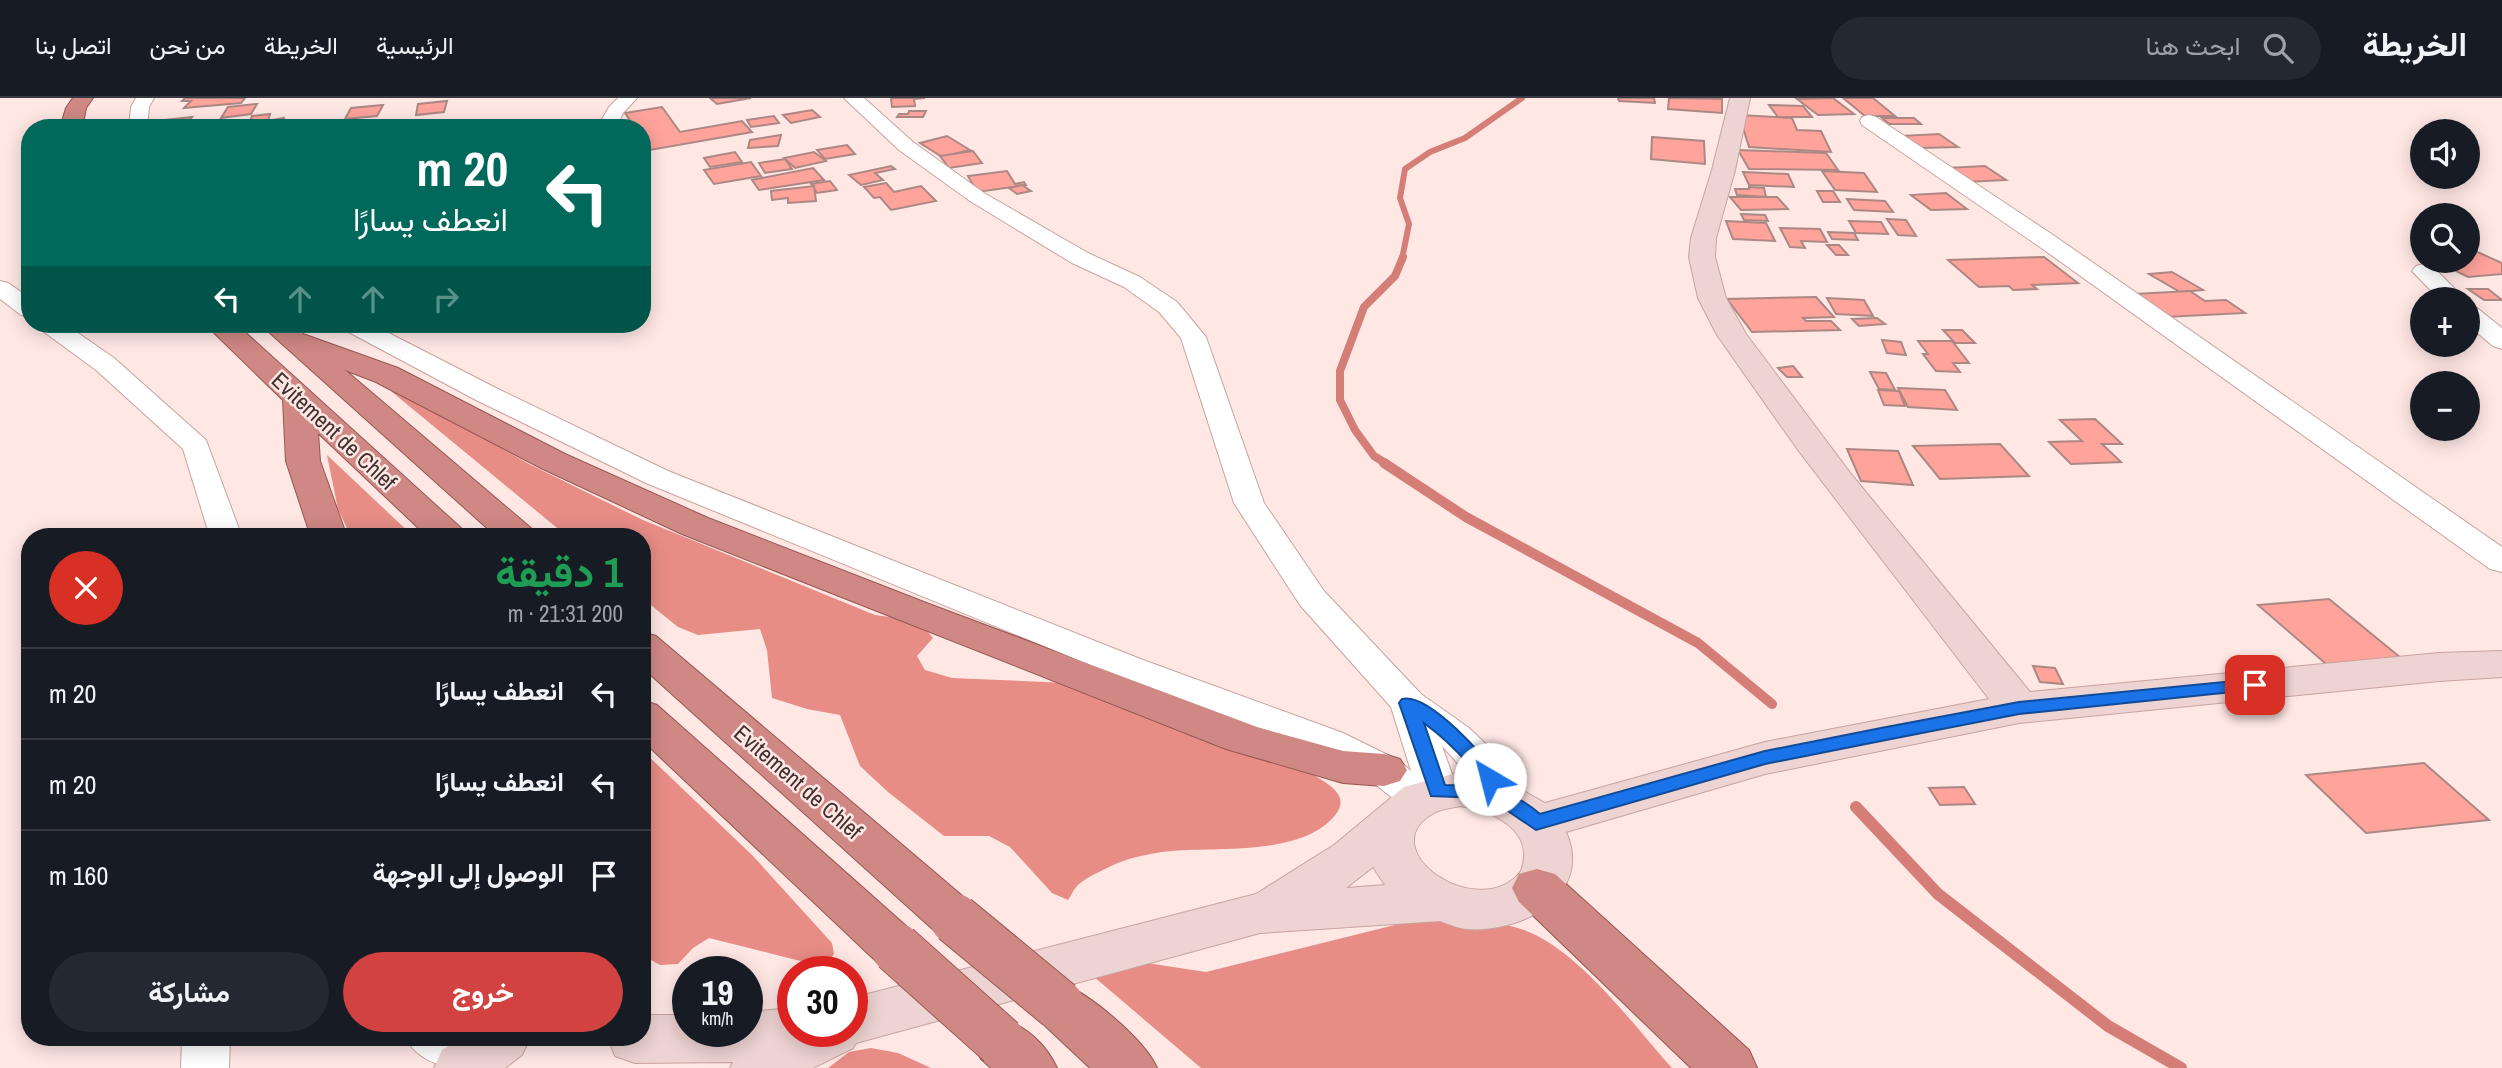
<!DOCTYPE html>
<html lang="ar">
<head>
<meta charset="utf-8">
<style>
  :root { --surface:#171b24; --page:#242831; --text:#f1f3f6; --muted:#9ea1a6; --line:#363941; --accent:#d14241 }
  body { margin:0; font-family:"Archivo Narrow",Vazirmatn,sans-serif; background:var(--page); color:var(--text); direction:rtl; height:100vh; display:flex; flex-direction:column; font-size:26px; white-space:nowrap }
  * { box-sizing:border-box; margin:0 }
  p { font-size:23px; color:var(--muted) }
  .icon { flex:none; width:38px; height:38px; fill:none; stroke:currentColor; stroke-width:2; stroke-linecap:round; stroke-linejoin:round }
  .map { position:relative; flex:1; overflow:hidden; direction:ltr }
  .side { position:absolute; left:21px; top:430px; width:630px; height:518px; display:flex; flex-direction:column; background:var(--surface); border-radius:28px; box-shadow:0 4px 18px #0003; direction:rtl }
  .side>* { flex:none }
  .hud { position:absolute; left:21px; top:21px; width:630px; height:214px; border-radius:28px; box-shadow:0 4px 18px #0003; direction:rtl; background:#00695c; color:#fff; overflow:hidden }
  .controls { position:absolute; left:2410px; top:21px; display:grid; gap:14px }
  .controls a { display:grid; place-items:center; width:70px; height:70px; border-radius:50%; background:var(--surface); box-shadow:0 4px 18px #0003; font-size:35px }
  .speed { position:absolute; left:672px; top:858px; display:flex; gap:14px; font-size:35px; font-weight:700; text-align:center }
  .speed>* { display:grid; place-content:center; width:91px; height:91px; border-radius:50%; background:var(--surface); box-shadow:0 4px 18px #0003; line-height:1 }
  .speed small { font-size:18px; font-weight:400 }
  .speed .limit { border:10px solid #d22; background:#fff; color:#111 }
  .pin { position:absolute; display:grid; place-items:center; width:60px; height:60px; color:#fff; margin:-30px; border-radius:14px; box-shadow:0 4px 10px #0006 }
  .me { position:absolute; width:77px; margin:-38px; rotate:323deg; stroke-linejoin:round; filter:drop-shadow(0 0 5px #0008) }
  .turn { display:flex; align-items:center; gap:24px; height:147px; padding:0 28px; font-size:32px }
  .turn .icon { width:91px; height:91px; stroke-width:2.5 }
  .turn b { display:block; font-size:49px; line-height:60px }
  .lanes { display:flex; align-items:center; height:66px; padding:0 28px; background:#0003; justify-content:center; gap:35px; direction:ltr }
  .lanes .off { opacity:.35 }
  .round { display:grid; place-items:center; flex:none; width:74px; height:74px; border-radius:37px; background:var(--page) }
  .summary { display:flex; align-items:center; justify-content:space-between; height:119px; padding:0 28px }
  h1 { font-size:42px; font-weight:700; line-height:52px; color:#1e9e55 }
  .button { display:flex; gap:14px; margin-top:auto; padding:14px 28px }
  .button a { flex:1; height:80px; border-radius:42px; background:var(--accent); color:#fff; font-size:28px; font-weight:700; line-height:80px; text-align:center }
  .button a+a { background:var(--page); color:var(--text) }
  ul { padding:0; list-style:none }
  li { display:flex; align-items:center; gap:21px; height:91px; padding:0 28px; border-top:2px solid var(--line) }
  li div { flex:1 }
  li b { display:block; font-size:26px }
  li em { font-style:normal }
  header { display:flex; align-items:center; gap:42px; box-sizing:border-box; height:98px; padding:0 35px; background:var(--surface); border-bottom:2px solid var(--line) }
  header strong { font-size:33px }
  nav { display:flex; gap:38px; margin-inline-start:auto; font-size:24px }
  .search { width:490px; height:63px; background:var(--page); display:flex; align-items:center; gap:18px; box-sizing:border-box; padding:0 24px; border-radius:38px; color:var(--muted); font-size:26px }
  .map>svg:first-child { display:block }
  .forest { fill:#e78d86 }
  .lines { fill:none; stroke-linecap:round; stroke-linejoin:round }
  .stream-far3 { stroke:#d57d77; stroke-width:6 }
  .stream-far2 { stroke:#d57d77; stroke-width:8 }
  .stream-far1 { stroke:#d57d77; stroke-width:10 }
  .stream { stroke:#d57d77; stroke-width:12 }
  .building { fill:#ffa39b; stroke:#ac8885; stroke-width:2 }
  .minor-casing { stroke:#c7a39f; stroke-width:2 }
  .secondary-casing { stroke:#c7a39f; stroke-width:2 }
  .trunk-casing { stroke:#965752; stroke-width:2 }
  .minor { fill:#fff; fill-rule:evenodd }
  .secondary { fill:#edd3d1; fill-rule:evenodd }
  .trunk { fill:#d08884; fill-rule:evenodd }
  .trunk-bridge-casing { stroke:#965752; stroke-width:52; stroke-linecap:butt }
  .trunk-bridge { stroke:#d08884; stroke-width:50 }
  .route { fill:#1a73e8; stroke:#114b97; stroke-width:2 }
  .labels { text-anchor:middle; stroke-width:5; stroke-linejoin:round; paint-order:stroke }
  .street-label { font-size:23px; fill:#40312f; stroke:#ffe7e4 }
</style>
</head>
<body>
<header>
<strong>الخريطة</strong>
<div class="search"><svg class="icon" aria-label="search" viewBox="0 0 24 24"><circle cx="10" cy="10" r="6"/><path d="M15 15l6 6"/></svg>ابحث هنا</div>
<nav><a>الرئيسية</a><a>الخريطة</a><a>من نحن</a><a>اتصل بنا</a></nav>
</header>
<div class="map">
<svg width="2502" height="970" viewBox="0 0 2502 970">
  <rect width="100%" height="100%" fill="#ffe7e4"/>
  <!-- forest -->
  <g class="forest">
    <path d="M 369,275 L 529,366 L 643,422 L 875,517 C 893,519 923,524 933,540 L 917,558 L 925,572 L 952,580 L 1067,585 L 1314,677 C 1329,687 1350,697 1336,716 C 1304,758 1219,749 1172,753 C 1158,754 1143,757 1129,761 C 1118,764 1084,780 1077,788 C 1073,792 1071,798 1068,802 L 1052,795 L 1010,749 L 989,738 L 944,738 L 888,694 L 860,668 L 840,617 L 807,611 L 772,600 L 767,552 L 760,531 L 698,537 L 678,529 L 642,500 L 642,439 L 568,439 Z"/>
    <path d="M 327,357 L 414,439 L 351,439 L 338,411 Z"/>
    <path d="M 642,652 L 753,758 L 832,845 L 834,856 L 824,869 L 709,840 L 693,850 L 678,866 L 660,867 L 642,857 Z"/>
    <path d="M 1423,820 C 1456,822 1493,821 1524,832 C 1578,851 1634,928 1672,970 L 1201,970 L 1086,872 L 1094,857 L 1206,874 Z"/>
    <path d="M 871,950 L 898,955 L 931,970 L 828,970 L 849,954 Z"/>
  </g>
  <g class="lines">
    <!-- stream-far3 -->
    <path class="stream-far3" d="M 1402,161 L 1409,126 L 1400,100 L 1405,71 L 1430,54 L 1465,40 L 1522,0"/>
    <!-- stream-far2 -->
    <path class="stream-far2" d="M 1387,366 L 1374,358 L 1355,332 L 1340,302 L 1340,273 L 1364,209 L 1395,178 L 1403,159"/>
    <!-- stream-far1 -->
    <path class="stream-far1" d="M 1384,365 L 1466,419 L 1698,545 L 1772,606"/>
    <!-- stream -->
    <path class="stream" d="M 1856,709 L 1938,796 L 2108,928 L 2181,970"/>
  </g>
  <!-- building -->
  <g class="building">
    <path d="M 185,0 L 245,0 L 241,5 L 184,10 L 191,3 L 182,3 Z"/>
    <path d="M 710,0 L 751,0 L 717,6 Z"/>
    <path d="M 891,0 L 925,0 L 914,1 L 915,8 L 892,9 Z"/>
    <path d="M 1618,0 L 1654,0 L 1655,5 L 1619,3 Z"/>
    <path d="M 1669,0 L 1722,1 L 1722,15 L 1668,11 Z"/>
    <path d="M 1833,0 L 1854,16 L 1818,17 L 1797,1 Z"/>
    <path d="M 1843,0 L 1873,0 L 1895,18 L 1865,18 Z"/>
    <path d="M 447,3 L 444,14 L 416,17 L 418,6 Z"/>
    <path d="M 257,6 L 251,16 L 221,20 L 228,9 Z"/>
    <path d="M 383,7 L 377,18 L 345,21 L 351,10 Z"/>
    <path d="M 1769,7 L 1803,8 L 1812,19 L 1778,19 Z"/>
    <path d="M 662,9 L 680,34 L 742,23 L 752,34 L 650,52 L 642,41 L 642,30 L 635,30 L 625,15 Z"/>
    <path d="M 812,12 L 820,19 L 791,25 L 783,17 Z"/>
    <path d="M 909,13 L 926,13 L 923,19 L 897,19 L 899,16 L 908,16 Z"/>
    <path d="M 270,16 L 268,23 L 249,26 L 252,18 Z"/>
    <path d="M 1739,17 L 1792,20 L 1797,32 L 1821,33 L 1831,54 L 1749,49 Z"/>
    <path d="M 774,18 L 779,25 L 751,29 L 747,22 Z"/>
    <path d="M 192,19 L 182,30 L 147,30 L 155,23 Z"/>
    <path d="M 284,20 L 288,30 L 251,30 L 250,26 Z"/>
    <path d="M 1882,20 L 1914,20 L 1921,26 L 1889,26 Z"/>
    <path d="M 1939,36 L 1958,49 L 1918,50 L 1900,38 Z"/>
    <path d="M 781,37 L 778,48 L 748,50 L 750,42 Z"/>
    <path d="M 947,38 L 970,52 L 942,59 L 920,45 Z"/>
    <path d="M 1652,39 L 1704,43 L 1705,66 L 1651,61 Z"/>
    <path d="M 847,47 L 855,56 L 825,61 L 817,52 Z"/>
    <path d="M 1738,52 L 1826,55 L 1838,72 L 1749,71 Z"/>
    <path d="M 973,53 L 982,65 L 949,70 L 940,58 Z"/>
    <path d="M 735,54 L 742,64 L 710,69 L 704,60 Z"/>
    <path d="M 814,54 L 826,63 L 795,70 L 784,60 Z"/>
    <path d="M 785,61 L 792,71 L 765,75 L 759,65 Z"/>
    <path d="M 751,64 L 761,78 L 714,86 L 704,72 Z"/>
    <path d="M 891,68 L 895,71 L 875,75 L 883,82 L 861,87 L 849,77 Z"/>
    <path d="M 1985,68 L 2006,82 L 1966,84 L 1945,70 Z"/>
    <path d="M 813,70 L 824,82 L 759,92 L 752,82 Z"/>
    <path d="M 1007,73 L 1015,86 L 1024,84 L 1026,87 L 977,94 L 968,78 Z"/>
    <path d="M 1822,73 L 1864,75 L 1877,94 L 1835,92 Z"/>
    <path d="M 1743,74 L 1788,76 L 1794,89 L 1749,87 Z"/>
    <path d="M 830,83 L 837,92 L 817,95 L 811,86 Z"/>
    <path d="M 886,85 L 894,94 L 921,88 L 936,103 L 891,112 L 880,99 L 874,100 L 864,89 Z"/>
    <path d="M 1022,87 L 1031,93 L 1017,96 L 1009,90 Z"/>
    <path d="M 814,88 L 816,103 L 788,105 L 788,100 L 772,102 L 771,93 Z"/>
    <path d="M 1749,89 L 1764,90 L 1766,99 L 1737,97 L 1735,91 L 1749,91 Z"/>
    <path d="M 1817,93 L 1833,93 L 1840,104 L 1823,104 Z"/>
    <path d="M 1946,95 L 1967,111 L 1931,112 L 1911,97 Z"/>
    <path d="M 1730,99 L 1777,99 L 1788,111 L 1741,112 Z"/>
    <path d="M 1847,101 L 1885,103 L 1893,114 L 1854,112 Z"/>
    <path d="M 1741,116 L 1765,117 L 1768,123 L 1744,122 Z"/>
    <path d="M 1887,121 L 1906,122 L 1916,138 L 1898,137 Z"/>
    <path d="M 1726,123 L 1766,125 L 1775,143 L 1733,141 Z"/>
    <path d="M 1849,123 L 1881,124 L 1888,136 L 1856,135 Z"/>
    <path d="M 1780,130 L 1820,131 L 1827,144 L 1801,143 L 1805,150 L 1790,149 Z"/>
    <path d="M 1828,134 L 1854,135 L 1858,142 L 1832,141 Z"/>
    <path d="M 1827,147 L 1839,147 L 1848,157 L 1836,157 Z"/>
    <path d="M 2468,152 L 2473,152 L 2502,165 L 2502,176 L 2468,179 L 2436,163 L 2468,163 Z"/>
    <path d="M 2044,159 L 2078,185 L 2032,187 L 2037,191 L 2013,192 L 2009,188 L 1979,189 L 1948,162 Z"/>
    <path d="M 2172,174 L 2203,192 L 2180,194 L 2149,176 Z"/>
    <path d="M 2468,191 L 2488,191 L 2502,202 L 2484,202 Z"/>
    <path d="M 2190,193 L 2205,203 L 2226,202 L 2245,215 L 2165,219 L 2133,196 Z"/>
    <path d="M 1816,199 L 1834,219 L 1803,220 L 1806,223 L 1831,223 L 1840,232 L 1752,234 L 1727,201 Z"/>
    <path d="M 1827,200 L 1864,202 L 1873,218 L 1836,216 Z"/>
    <path d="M 1877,220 L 1885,226 L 1859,228 L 1852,221 Z"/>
    <path d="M 1943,232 L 1962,232 L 1975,245 L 1955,245 Z"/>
    <path d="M 1882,242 L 1901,244 L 1906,257 L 1887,255 Z"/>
    <path d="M 1918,243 L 1952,243 L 1969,265 L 1953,265 L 1960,274 L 1936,273 L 1923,256 L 1928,256 Z"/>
    <path d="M 1793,268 L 1802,279 L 1787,279 L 1778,270 Z"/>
    <path d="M 1870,274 L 1886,275 L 1895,292 L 1879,291 Z"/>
    <path d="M 1898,290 L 1945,292 L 1957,312 L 1908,309 Z"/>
    <path d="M 1878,292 L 1899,293 L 1905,308 L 1884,307 Z"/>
    <path d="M 2095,321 L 2122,346 L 2102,346 L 2121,364 L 2071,366 L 2049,344 L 2082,343 L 2060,322 Z"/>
    <path d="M 2000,346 L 2029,378 L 1940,381 L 1913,348 Z"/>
    <path d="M 1847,351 L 1898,353 L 1913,387 L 1861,383 Z"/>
    <path d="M 2329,501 L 2407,565 L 2333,572 L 2258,507 Z"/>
    <path d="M 2033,568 L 2055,570 L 2063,586 L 2040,584 Z"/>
    <path d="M 2424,665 L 2489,722 L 2366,735 L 2306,677 Z"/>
    <path d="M 1964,689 L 1975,706 L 1940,707 L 1929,690 Z"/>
  </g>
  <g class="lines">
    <!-- minor casing -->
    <g class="minor-casing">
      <g id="minor">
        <path d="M 136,0 L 154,0 L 149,9 L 147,30 L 129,30 L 131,9 Z"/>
        <path d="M 618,0 L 637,0 L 623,15 L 616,30 L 597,30 L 609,9 Z"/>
        <path d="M 844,0 L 864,0 L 913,44 L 984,95 L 1088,155 L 1140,179 L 1177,204 L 1206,239 L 1264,405 L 1324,493 L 1421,596 L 1469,630 L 1492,652 L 1523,700 L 1517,710 L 1503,715 L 1489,710 L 1464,672 L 1442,648 L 1458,693 L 1452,703 L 1435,707 L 1433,710 L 1419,715 L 1405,710 L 1370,682 L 1315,653 L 1117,578 L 646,385 L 476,302 L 343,231 L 340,226 L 371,226 L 496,290 L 668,373 L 1143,562 L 1343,635 L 1398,662 L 1411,673 L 1391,609 L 1300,507 L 1234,405 L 1181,240 L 1159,214 L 1124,189 L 1072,165 L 970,103 L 899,52 Z"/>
        <path d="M 1869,17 L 1876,19 L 2056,139 L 2502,449 L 2502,474 L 2490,471 L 2040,149 L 1862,27 L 1860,23 L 1862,19 Z"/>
        <path d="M 2424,166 L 2432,168 L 2465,201 L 2439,201 L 2412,173 L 2416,168 Z"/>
        <path d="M 0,183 L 8,185 L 30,200 L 30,219 L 21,217 L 0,201 Z"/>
        <path d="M 2468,208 L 2477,210 L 2502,230 L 2502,251 L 2493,248 L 2468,227 Z"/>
        <path d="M 37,226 L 65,226 L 114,260 L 206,342 L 242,439 L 210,439 L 183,351 L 96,272 L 40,231 Z"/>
        <path d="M 182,940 L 230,940 L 229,970 L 181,970 Z"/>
        <path d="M 405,940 C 441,938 472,930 489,967 L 488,970 C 450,970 424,970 405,940 Z"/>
      </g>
    </g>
    <!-- secondary casing -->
    <g class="secondary-casing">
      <g id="secondary">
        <path d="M 1730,0 L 1750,0 L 1735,72 L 1716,140 L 1715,159 L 1726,200 L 1746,236 L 1851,376 L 2030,594 L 2439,555 L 2502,553 L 2502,579 L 2439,583 L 2019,625 L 1765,676 L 1566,734 C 1594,797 1521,836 1466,831 C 1458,830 1448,826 1440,823 L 1260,835 L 856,945 L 853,950 L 813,970 L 730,970 L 733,964 L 635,965 L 615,958 L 608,940 L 642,940 L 642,917 L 688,917 L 688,933 L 747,933 L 747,914 L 793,910 L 793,933 L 852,933 L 852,900 L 1256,796 L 1334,747 L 1404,689 L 1460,674 L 1468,676 L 1515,688 L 1545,705 L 1765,644 L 1989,601 L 1798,352 L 1717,237 L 1698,200 L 1689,159 L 1691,140 L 1712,72 ZM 1460,708 C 1493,713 1536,732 1521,773 C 1479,827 1369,751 1434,715 C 1441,711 1452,710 1460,708 ZM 1373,769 L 1385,787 L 1346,790 Z"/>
        <path d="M 460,940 L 530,940 L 522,957 L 505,970 L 434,970 L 442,952 Z"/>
      </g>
    </g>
    <!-- trunk casing -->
    <g class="trunk-casing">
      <g id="trunk">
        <path d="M 73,0 L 93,0 L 86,10 L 82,30 L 60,30 L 66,10 Z"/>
        <path d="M 205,226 L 236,226 L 462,431 L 467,439 L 428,439 L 318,335 L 320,363 L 347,439 L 311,439 L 286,363 L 283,302 Z"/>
        <path d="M 260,226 L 291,226 L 303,236 L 398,270 L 565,356 L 708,420 L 929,506 L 1257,629 L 1343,653 L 1384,656 L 1400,661 L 1407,672 L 1400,683 L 1384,688 L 1343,685 L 1226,651 L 682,436 L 541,370 L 376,284 L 345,272 L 532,431 L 537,439 L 497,439 Z"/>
        <path d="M 642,534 L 656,538 L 973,807 L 980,821 L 973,835 L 955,841 L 937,835 L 642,569 Z"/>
        <path d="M 642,602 L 657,607 L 914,835 L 922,850 L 914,865 L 896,871 L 878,865 L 642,642 Z"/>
        <path d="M 1537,771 L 1555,776 L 1749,952 L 1757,970 L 1691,970 L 1519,804 L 1512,790 L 1519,776 Z"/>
        <path d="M 1059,884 C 1089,895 1144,941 1157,970 L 1090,970 L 1040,923 L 1032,907 L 1040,891 Z"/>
        <path d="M 1001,920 C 1027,929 1045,945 1057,970 L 991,970 L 981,961 L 973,944 L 981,927 Z"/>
      </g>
    </g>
    <!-- minor -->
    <use href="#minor" class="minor"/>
    <!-- secondary -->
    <use href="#secondary" class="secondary"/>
    <!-- trunk -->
    <use href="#trunk" class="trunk"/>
    <!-- trunk-bridge casing -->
    <g class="trunk-bridge-casing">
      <g id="trunk-bridge">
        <path d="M 955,821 L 1059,907"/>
        <path d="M 896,850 L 1001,944"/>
      </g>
    </g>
    <!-- trunk-bridge -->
    <use href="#trunk-bridge" class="trunk-bridge"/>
  </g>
  <!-- route -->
  <path class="route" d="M 2255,581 L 2261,583 L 2264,587 L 2261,591 L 2019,616 L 1881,643 L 1765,666 L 1536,732 L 1496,705 L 1481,700 L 1431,698 L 1399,605 L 1402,601 C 1428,594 1487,660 1500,681 L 1497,686 L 1483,686 C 1467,661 1448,643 1424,625 L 1445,687 C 1484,687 1510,690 1540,716 L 1765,653 L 1881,630 L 2019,604 Z"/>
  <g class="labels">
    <!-- street labels -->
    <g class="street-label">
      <text transform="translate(334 333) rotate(43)" y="8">Evitement de Chlef</text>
      <text transform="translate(798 684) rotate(41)" y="8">Evitement de Chlef</text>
    </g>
  </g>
</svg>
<div class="controls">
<a><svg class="icon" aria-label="sound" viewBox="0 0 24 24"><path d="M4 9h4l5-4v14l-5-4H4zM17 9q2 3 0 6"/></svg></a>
<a><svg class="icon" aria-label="search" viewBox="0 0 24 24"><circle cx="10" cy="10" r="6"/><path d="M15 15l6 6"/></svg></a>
<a>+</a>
<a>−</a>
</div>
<div class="speed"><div>19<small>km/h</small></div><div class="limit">30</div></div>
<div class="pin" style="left:2255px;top:587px;background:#d93025"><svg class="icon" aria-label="arrive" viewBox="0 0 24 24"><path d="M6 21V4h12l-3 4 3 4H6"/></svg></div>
<svg class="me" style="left:1490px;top:681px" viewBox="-20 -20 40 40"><circle r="19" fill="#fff"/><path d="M0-13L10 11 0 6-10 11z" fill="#1a73e8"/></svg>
<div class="hud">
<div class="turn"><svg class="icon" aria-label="left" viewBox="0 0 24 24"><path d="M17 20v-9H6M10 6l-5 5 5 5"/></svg><div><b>20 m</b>انعطف يسارًا</div></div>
<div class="lanes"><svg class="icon" aria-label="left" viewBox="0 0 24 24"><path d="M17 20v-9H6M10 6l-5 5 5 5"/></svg><svg class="icon off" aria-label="ahead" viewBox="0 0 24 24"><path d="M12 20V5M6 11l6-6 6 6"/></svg><svg class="icon off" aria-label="ahead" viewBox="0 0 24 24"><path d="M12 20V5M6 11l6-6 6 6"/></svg><svg class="icon off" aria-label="right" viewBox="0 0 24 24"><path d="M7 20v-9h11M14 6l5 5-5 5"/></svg></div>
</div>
<section class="side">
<div class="summary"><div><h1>1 دقيقة</h1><p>200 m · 21:31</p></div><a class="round" style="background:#d93025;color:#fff"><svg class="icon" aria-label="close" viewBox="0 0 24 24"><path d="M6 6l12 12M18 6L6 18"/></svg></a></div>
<ul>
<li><svg class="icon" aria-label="left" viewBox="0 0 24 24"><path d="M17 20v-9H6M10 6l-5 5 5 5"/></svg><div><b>انعطف يسارًا</b></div><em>20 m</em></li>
<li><svg class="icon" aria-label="left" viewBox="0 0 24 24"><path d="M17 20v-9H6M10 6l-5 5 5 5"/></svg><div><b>انعطف يسارًا</b></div><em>20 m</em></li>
<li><svg class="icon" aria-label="arrive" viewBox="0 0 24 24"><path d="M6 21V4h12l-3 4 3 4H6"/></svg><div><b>الوصول إلى الوجهة</b></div><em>160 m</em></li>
</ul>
<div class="button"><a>خروج</a><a>مشاركة</a></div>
</section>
</div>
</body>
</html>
